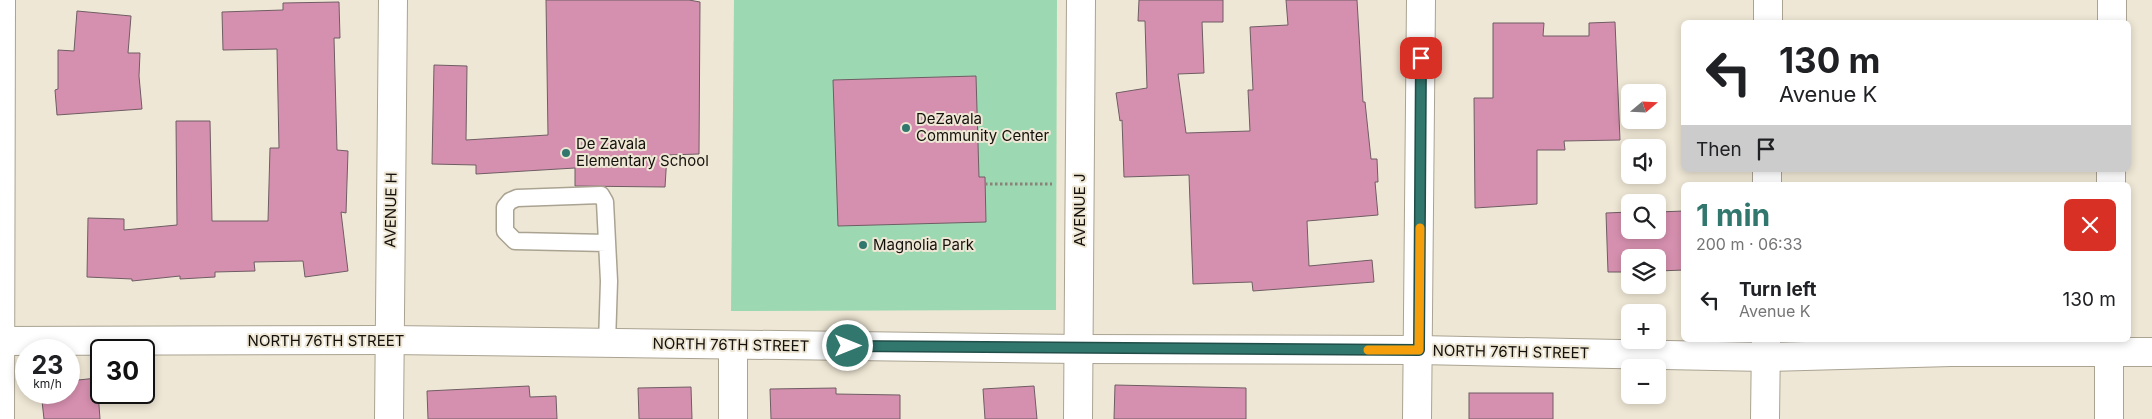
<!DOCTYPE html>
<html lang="en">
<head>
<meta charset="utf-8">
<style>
  :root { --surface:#fff; --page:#f6f6f6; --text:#202124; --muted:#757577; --accent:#31776e }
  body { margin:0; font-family:Inter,sans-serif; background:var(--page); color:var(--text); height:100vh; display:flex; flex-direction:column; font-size:19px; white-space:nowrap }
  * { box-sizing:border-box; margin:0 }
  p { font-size:16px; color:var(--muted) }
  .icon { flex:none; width:28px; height:28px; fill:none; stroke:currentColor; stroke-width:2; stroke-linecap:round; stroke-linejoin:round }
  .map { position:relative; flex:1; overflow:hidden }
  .panel { position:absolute; left:1681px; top:182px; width:450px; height:160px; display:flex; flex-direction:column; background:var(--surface); border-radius:8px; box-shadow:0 2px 8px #0003 }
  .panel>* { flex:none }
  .guide { position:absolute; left:1681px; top:20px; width:450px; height:152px; border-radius:8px; box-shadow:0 2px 8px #0003; background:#fff; color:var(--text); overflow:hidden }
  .needle { width:32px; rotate:71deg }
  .controls { position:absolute; left:1621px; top:84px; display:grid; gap:10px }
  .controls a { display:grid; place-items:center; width:45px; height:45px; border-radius:8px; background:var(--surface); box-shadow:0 2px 8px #0003; font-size:25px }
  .speed { position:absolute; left:15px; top:339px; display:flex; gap:10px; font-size:25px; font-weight:700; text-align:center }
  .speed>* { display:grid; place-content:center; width:65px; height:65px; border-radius:50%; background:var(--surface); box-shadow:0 2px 8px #0003; line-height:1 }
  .speed small { font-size:12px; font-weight:400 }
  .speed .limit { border:2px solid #111; border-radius:8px; background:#fff; color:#111 }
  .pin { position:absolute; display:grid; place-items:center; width:42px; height:42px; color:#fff; margin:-21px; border-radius:10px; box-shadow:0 2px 8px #0006 }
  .me { position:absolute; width:55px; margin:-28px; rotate:90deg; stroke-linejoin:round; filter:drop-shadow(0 0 4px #0008) }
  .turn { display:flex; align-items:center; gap:18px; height:105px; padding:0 15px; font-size:22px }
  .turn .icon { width:65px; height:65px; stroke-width:2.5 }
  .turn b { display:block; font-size:35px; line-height:42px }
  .then { display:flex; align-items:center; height:48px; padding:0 15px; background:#0003; gap:10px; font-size:19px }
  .round { display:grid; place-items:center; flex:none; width:52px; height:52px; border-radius:8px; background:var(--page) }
  .head { display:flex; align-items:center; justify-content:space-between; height:85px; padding:0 15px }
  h1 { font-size:30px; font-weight:700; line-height:38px; color:var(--accent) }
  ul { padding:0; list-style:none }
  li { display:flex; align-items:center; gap:15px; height:65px; padding:0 15px }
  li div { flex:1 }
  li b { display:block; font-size:19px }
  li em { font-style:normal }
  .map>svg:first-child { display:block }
  .green { fill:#9cd9b3 }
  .building { fill:#d690af; stroke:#6f5d64 }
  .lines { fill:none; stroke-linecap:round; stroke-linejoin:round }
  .service-casing { stroke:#aaa392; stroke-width:19 }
  .minor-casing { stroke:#aaa392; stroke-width:30 }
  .tertiary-casing { stroke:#aaa392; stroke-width:30 }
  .primary-casing { stroke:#aaa392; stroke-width:30 }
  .path { stroke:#898377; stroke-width:3; stroke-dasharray:2.5 2.5; stroke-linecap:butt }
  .service { stroke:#fff; stroke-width:16 }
  .minor { stroke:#fff; stroke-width:28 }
  .tertiary { stroke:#fff; stroke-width:28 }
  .primary { stroke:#fff; stroke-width:28 }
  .route-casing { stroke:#204d48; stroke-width:12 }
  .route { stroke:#31776e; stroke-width:9 }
  .slow { stroke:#f59e0b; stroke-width:9 }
  .poi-dot { fill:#31776e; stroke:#efe7d5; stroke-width:2 }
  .labels { text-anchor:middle; stroke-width:4; stroke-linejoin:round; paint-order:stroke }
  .poi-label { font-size:15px; fill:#14110c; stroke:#efe7d5; text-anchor:start }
  .street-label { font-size:15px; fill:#14110c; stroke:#efe7d5 }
</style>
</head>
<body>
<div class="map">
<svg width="2152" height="419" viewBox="0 0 2152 419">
  <rect width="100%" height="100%" fill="#efe7d5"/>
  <!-- green -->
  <path class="green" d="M 734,0 L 1057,0 L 1056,310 L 731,311 Z"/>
  <!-- building -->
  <g class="building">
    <path d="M 546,0 L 689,0 L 700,2 L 699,154 L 667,155 L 665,187 L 575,186 L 575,168 L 476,174 L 476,165 L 432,164 L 434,65 L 467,66 L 466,140 L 548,135 Z"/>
    <path d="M 1139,0 L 1223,0 L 1223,22 L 1202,22 L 1204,73 L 1178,74 L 1186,133 L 1250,131 L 1248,90 L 1253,90 L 1250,27 L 1288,25 L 1286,0 L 1357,0 L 1363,102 L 1365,102 L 1371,159 L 1377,159 L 1378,182 L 1375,182 L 1378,215 L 1307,221 L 1309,266 L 1372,260 L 1374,282 L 1253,291 L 1252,282 L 1193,284 L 1189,175 L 1124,177 L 1122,120 L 1120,121 L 1116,93 L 1147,88 L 1145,21 L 1138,21 Z"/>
    <path d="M 339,2 L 340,38 L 334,38 L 337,150 L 348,151 L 346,213 L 341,212 L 348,271 L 305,277 L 303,261 L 254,262 L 255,271 L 215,272 L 215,277 L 180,279 L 180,276 L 132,281 L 132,279 L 87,277 L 88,218 L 124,219 L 124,230 L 177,225 L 176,121 L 210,121 L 212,221 L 268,221 L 270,148 L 279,148 L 277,49 L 223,50 L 222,12 L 283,10 L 283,3 Z"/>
    <path d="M 77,11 L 131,16 L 128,53 L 140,53 L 139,76 L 142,109 L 57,115 L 55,90 L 58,89 L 58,50 L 74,51 Z"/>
    <path d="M 1615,22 L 1620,140 L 1564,141 L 1565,150 L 1537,150 L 1537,204 L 1475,208 L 1474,98 L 1493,98 L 1493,23 L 1544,23 L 1543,36 L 1589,36 L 1589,23 Z"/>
    <path d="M 976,76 L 979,177 L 985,177 L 986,222 L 838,226 L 833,80 Z"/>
    <path d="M 1684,211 L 1684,270 L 1658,271 L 1658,258 L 1630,258 L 1630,272 L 1608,272 L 1606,213 L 1630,212 L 1630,230 L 1658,230 L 1658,212 Z"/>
    <path d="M 97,378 L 100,419 L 44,419 L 41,392 L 69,392 L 69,381 Z"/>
    <path d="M 1115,385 L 1246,388 L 1246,419 L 1114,419 Z"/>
    <path d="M 529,386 L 530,397 L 556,396 L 557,419 L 428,419 L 427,391 Z"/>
    <path d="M 1034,386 L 1037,419 L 985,419 L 983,389 Z"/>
    <path d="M 691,387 L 692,419 L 639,419 L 638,388 Z"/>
    <path d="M 836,388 L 836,394 L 900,395 L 900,419 L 771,419 L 770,389 Z"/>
    <rect x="1469" y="393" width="84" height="26"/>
  </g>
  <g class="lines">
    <!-- service casing -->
    <g class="service-casing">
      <path id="service" d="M 607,343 L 609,281 L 605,202 L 601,195 L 517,198 L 510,201 L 505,207 L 505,231 L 515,241 L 607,243"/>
    </g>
    <!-- minor casing -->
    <g class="minor-casing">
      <g id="minor">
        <path d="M 1768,22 L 1768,0"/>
        <path d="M 1767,185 L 1767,170"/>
        <path d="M 0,341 L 390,340 L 1079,349 L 1419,350 L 1765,357 L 1951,352 L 2152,352"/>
        <path d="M 389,419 L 393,0"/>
        <path d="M 733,419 L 733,345"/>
        <path d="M 1078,419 L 1081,0"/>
        <path d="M 1417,419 L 1421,0"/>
        <path d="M 1765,419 L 1766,340"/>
      </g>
    </g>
    <!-- tertiary casing -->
    <g class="tertiary-casing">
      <path id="tertiary" d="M 0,419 L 1,0"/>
    </g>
    <!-- primary casing -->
    <g class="primary-casing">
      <g id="primary">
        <path d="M 2112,22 L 2112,0"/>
        <path d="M 2111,185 L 2111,170"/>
        <path d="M 2109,419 L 2109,340"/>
      </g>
    </g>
    <!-- path -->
    <path class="path" d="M 985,184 L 1052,184"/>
    <!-- service -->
    <use href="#service" class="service"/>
    <!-- minor -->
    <use href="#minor" class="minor"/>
    <!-- tertiary -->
    <use href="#tertiary" class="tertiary"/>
    <!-- primary -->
    <use href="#primary" class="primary"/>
  </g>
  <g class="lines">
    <!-- route casing -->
    <g class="route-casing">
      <path id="route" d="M 848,346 L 1419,350 L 1421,58"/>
    </g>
    <!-- route -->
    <use href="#route" class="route"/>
    <!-- slow -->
    <path class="slow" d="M 1368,350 L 1419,350 L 1420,228"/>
  </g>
  <!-- markers -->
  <g class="poi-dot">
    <circle cx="906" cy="128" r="5"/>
    <circle cx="566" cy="153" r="5"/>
    <circle cx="863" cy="245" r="5"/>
  </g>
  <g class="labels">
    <!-- poi labels -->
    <g class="poi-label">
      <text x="916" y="124">DeZavala<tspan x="916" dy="17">Community Center</tspan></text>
      <text x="576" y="149">De Zavala<tspan x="576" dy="17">Elementary School</tspan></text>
      <text x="873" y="250">Magnolia Park</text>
    </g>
    <!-- street labels -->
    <g class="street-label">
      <text transform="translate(391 210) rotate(-89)" y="5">AVENUE H</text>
      <text transform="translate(1080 210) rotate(-90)" y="5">AVENUE J</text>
      <text x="326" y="346">NORTH 76TH STREET</text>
      <text transform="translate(731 345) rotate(1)" y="5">NORTH 76TH STREET</text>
      <text transform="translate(1511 352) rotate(1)" y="5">NORTH 76TH STREET</text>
    </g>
  </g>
</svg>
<div class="controls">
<a><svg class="needle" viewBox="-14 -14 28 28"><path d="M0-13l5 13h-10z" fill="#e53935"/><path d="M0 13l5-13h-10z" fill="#757577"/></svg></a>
<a><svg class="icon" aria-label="sound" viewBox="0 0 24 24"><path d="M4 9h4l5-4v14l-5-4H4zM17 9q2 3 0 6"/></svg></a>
<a><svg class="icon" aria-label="search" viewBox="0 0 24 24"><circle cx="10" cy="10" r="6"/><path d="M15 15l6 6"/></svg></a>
<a><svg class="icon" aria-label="layers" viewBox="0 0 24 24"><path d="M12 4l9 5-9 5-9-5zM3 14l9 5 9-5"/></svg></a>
<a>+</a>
<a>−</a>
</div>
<div class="speed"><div>23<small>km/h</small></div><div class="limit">30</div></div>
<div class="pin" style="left:1421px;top:58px;background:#d93025"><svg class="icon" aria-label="arrive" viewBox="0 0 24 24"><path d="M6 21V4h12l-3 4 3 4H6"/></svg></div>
<svg class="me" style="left:848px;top:346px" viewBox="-20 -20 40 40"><circle r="17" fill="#31776e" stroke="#fff" stroke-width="3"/><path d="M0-11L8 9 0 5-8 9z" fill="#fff"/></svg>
<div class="guide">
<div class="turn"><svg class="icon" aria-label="left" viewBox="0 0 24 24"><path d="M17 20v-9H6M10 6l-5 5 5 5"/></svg><div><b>130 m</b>Avenue K</div></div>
<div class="then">Then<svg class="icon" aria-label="arrive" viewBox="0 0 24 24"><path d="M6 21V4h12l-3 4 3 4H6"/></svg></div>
</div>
<section class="panel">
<div class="head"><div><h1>1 min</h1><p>200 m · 06:33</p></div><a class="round" style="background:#d93025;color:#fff"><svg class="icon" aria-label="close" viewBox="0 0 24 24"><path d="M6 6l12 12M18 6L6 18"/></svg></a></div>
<ul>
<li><svg class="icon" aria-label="left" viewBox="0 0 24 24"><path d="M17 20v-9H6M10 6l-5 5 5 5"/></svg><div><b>Turn left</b><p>Avenue K</p></div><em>130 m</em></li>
</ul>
</section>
</div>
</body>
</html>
